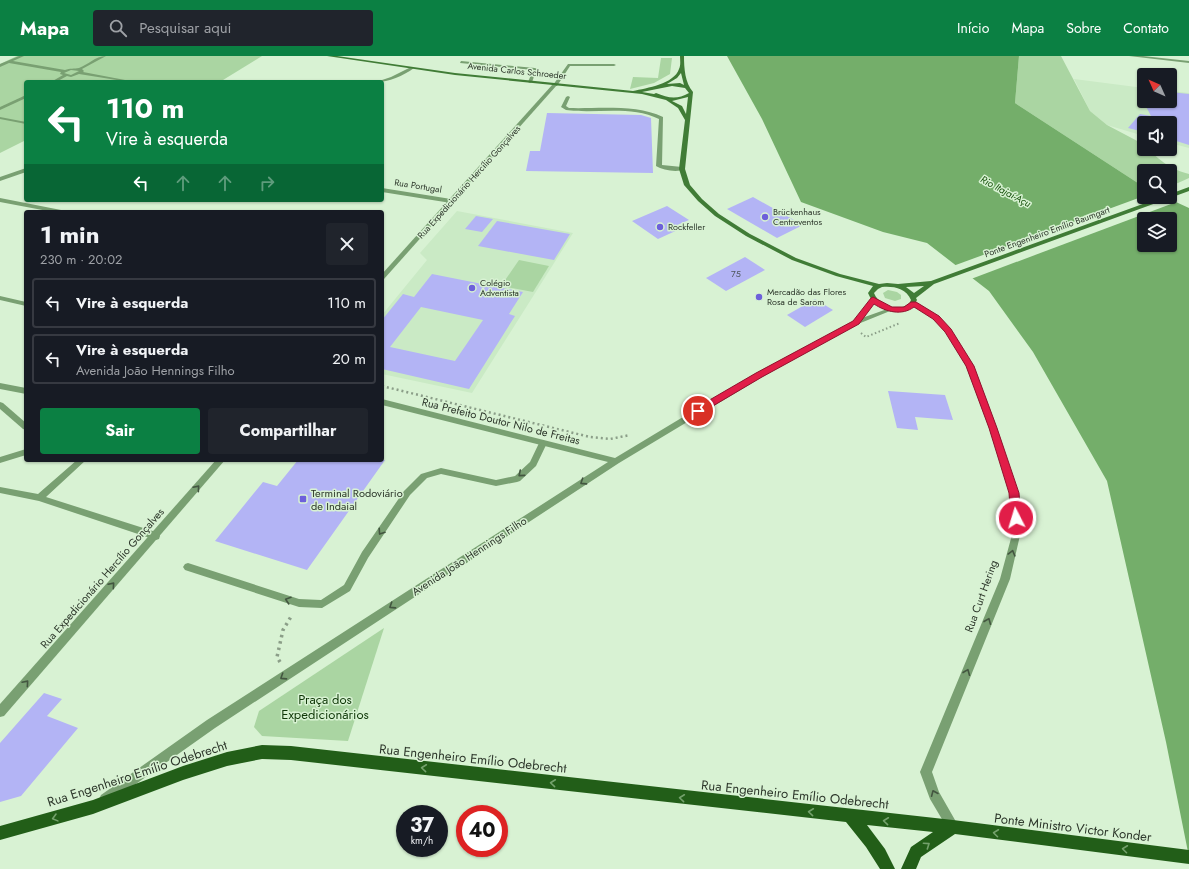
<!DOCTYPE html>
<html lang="pt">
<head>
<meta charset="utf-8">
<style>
  :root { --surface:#171b24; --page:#20242c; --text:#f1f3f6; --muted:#9ea1a6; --line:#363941; --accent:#0b8043 }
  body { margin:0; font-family:Jost,sans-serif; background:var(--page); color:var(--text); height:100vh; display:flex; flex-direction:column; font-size:15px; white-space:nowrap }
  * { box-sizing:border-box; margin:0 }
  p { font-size:13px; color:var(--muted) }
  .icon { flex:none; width:22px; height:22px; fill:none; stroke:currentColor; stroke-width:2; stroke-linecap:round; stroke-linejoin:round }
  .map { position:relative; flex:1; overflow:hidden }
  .sheet { position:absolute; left:24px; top:154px; width:360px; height:252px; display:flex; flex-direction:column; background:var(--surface); border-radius:4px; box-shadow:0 1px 3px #0004 }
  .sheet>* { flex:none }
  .banner { position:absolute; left:24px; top:24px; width:360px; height:122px; border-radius:4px; box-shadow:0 1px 3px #0004; background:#0b8043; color:#fff; overflow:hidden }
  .needle { width:26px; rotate:315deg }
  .tools { position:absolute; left:1137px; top:12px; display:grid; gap:8px }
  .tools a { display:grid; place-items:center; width:40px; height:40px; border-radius:4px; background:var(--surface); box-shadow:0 1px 3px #0004; font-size:20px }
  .speed { position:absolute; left:396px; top:749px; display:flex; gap:8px; font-size:20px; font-weight:700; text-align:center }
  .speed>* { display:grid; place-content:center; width:52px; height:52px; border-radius:50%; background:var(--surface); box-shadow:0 1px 3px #0004; line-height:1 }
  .speed small { font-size:10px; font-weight:400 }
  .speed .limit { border:6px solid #d22; background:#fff; color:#111 }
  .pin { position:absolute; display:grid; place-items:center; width:34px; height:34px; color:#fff; margin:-17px; border:2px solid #fff; border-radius:50%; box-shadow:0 1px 4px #0007 }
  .me { position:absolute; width:44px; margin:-22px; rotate:355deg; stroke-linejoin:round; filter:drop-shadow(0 0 3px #0008) }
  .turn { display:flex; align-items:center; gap:14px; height:84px; padding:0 16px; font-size:18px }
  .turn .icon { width:52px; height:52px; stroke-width:2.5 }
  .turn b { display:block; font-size:28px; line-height:34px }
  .lanes { display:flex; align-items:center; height:38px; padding:0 16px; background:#0003; justify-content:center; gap:20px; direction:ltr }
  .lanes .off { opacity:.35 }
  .round { display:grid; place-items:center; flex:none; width:42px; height:42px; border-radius:4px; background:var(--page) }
  .overview { display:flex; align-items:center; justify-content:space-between; height:68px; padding:0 16px }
  h1 { font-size:24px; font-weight:700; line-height:30px }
  .primary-button { display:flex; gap:8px; margin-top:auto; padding:8px 16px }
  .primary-button a { flex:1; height:46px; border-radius:4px; background:var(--accent); color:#fff; font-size:16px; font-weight:700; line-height:46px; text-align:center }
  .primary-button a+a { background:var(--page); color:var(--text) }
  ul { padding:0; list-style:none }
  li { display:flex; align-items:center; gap:12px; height:50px; margin:0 8px 6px; padding:0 8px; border:2px solid var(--line); border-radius:4px }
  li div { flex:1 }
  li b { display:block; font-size:15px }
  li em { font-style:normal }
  header { display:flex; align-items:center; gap:24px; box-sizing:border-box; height:56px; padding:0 20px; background:var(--accent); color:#fff }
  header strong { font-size:19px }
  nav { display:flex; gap:22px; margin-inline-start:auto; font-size:14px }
  .search { width:280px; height:36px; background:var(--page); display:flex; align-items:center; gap:10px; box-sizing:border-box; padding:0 14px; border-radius:4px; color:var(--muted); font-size:15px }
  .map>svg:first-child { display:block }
  .built { fill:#caeac5 }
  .green { fill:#aad5a2 }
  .water { fill:#74ae6a; fill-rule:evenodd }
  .pier { fill:#d8f2d3 }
  .building { fill:#b3b4f5; fill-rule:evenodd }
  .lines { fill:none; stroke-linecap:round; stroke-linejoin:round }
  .path-far2 { stroke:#8b9e88; stroke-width:2; stroke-dasharray:1.5 2.5; stroke-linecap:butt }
  .path-far1 { stroke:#8b9e88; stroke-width:2.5; stroke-dasharray:2 3; stroke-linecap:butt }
  .path { stroke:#8b9e88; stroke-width:3.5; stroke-dasharray:2.5 4; stroke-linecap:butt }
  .service { fill:#79a072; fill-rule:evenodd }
  .minor { fill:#79a072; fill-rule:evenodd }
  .tertiary { fill:#79a072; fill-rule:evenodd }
  .secondary { fill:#407c36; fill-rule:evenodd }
  .primary { fill:#225e18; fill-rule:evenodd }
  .oneway { stroke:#435640 }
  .oneway2 { stroke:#74a16c }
  .route { fill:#e11d48; stroke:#92132f }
  .poi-dot { fill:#6d60da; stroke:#d8f2d3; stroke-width:1.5 }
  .labels { text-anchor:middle; stroke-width:3; stroke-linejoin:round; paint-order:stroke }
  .far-street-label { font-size:9px; fill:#2c362a; stroke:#d8f2d3 }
  .far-poi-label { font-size:9px; fill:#2c362a; stroke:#d8f2d3; text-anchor:start }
  .number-label { font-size:9px; fill:#4e565d }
  .far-water-label { font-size:10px; font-style:italic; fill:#18530d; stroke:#d8f2d3 }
  .street-label { font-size:11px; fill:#2c362a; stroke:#d8f2d3 }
  .poi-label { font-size:11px; fill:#2c362a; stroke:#d8f2d3; text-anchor:start }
  .near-park-label { font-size:13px; fill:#0f3808; stroke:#d8f2d3 }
  .near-street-label { font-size:13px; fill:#2c362a; stroke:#d8f2d3 }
</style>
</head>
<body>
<header>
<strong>Mapa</strong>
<div class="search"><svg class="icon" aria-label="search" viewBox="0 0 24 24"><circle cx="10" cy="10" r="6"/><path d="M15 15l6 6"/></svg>Pesquisar aqui</div>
<nav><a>Início</a><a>Mapa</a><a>Sobre</a><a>Contato</a></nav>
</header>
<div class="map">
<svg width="1189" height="813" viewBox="0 0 1189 813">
  <rect width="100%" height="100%" fill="#d8f2d3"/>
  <!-- built -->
  <g class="built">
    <path d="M 1074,23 L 1144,32 L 1144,45 L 1170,45 L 1170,35 L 1189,37 L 1189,92 L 1170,87 L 1170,67 L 1144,67 L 1144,80 L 1107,69 L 1090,55 Z"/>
    <path d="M 457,155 L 573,177 L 472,337 L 382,318 L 382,259 L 427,204 L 420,197 Z"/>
  </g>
  <!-- green -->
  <g class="green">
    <path d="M 17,0 L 262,0 L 223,24 L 26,26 L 26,84 L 0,97 L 0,8 Z"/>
    <path d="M 1019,0 L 1061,0 L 1090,55 L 1107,69 L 1143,88 L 1144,93 L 1148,93 C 1162,106 1170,113 1189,118 L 1189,122 L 1178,127 L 1170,128 L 1170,115 L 1144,115 L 1144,131 L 1015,47 Z"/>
    <path d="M 661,2 L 672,2 L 670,18 L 654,27 L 630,33 L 633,21 L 658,22 Z"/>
    <path d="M 519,204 L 549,210 L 533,236 L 501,230 Z"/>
    <path d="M 888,234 L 897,236 L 901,239 L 901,243 L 895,245 L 885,242 L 883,237 Z"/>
    <path d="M 384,572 L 348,685 L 262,680 L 254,671 L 259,655 Z"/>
  </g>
  <!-- water -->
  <path class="water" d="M 727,0 L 1019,0 L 1015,47 L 1144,131 L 1144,141 L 1165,141 L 1189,152 L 1189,801 L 1166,686 L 1107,425 L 1033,296 L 989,235 L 927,187 L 883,176 L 801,146 L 762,63 ZM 1144,163 L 1170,163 L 1170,189 L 1144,189 Z"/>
  <!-- pier -->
  <path class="pier" d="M 1144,140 L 1170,141 L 1179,145 L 971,223 L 953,210 Z"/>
  <!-- building -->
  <g class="building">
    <path d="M 1137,33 L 1144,34 L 1144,45 L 1170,45 L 1170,36 L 1189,38 L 1189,89 L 1170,83 L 1170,67 L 1144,67 L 1144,76 L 1128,72 L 1140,58 L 1151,60 Z"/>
    <path d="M 547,57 L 641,59 L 651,62 L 653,117 L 526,115 L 530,95 L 540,95 Z"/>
    <path d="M 753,141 L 803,169 L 777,182 L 727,153 Z"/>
    <path d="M 667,150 L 689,164 L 677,169 L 682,172 L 658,183 L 632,165 Z"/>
    <path d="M 476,160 L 493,163 L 482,176 L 465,173 Z"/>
    <path d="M 497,165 L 570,178 L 554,204 L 478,190 Z"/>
    <path d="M 745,201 L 765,214 L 726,235 L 706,222 Z"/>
    <path d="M 432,218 L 523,236 L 509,258 L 515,260 L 469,333 L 382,313 L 382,264 L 403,238 L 414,241 ZM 421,251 L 483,264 L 455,305 L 390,291 Z"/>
    <path d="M 815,243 L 833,254 L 805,271 L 787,259 Z"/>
    <path d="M 888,335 L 945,339 L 953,364 L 915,361 L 918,374 L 897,372 Z"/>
    <path d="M 298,404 L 385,404 L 307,514 L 215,485 L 263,426 L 277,430 Z"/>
    <path d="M 44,637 L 62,643 L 47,660 L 78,672 L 21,740 L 0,746 L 0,687 Z"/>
  </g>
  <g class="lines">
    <!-- path-far2 -->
    <path class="path-far2" d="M 861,277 L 866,281 L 900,267"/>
    <!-- path-far1 -->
    <path class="path-far1" d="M 382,330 L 590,381 L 610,383 L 630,379"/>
    <!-- path -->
    <path class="path" d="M 280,606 L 277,601 L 283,574 L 292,559"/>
    <!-- service -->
    <g class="service">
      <path d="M 19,0 L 24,0 L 13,5 L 65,14 C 70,12 74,13 79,12 C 88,9 95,0 106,0 L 82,13 L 84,15 L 83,16 L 125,24 L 123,25 L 79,18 L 71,21 L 67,20 L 56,26 L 51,26 L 63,19 L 60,18 L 61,16 L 9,7 L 0,11 L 0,8 ZM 71,14 L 79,15 L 71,19 L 64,17 Z"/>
      <path d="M 461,5 L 535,12 L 537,13 L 532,26 L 530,27 L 528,26 L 533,14 L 460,7 Z"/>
      <path d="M 568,8 L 614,8 L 616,9 L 614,10 L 570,10 L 557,30 L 553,30 L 553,29 Z"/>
      <path d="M 26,39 L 26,42 L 0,54 L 0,51 Z"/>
      <path d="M 568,40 L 570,41 L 566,50 L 569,52 C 597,53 636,48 663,61 L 662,109 L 682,111 L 685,113 C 677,117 663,114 656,110 L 659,63 C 631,49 596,58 566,54 L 561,51 L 566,41 Z"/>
      <path d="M 0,61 L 26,66 L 26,68 L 0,63 Z"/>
      <path d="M 0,327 L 26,332 L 26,338 L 0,333 Z"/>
      <path d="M 0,346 L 3,347 L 26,367 L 26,374 L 23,373 L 0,353 Z"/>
      <path d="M 543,384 L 547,387 L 536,410 L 520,425 L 517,426 L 496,430 L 441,418 L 427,422 L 410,439 L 368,502 L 350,535 L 322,552 L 299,551 L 188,515 L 185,514 L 183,511 L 185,508 L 188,507 L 299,543 L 321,544 L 344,529 L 362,496 L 404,435 L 421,418 L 441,412 L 496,424 L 515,420 L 530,406 L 540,385 Z"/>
      <path d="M 26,393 L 26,399 L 0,407 L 0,401 Z"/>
      <path d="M 77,404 L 86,404 L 46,441 L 159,477 L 160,480 L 159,483 L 156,484 L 39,445 L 0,437 L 0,431 L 38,438 Z"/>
    </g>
    <!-- minor -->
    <g class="minor">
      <path d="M 1129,0 L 1143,0 L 1189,5 L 1189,7 Z"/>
      <path d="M 411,11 L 414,12 C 403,20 389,26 376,26 L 391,21 Z"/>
      <path d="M 26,112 L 26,116 L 0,125 L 0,121 Z"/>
      <path d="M 382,132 L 451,143 L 454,145 L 451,147 L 382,136 Z"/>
      <path d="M 0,142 L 61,154 L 64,156 L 53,156 L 0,146 Z"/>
      <path d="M 0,240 L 26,246 L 26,250 L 0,244 Z"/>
    </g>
    <!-- tertiary -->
    <g class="tertiary">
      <path d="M 553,28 L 557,29 L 384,223 L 382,224 L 382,218 Z"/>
      <path d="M 873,242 L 876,244 L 862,262 L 890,252 L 892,251 L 895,253 L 858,268 L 762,321 L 619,407 L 215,672 L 109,747 L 105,749 L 101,747 L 99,743 L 101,739 L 207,664 L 608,406 L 382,349 L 382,343 L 615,402 L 756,317 L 853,266 L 871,243 Z"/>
      <path d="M 914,245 L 938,261 L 950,273 L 974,310 L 997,372 L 1018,437 L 1021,475 L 1010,523 L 932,716 L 939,736 L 959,771 L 957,775 L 953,777 L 949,775 L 930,743 L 920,716 L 1000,523 L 1013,475 L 1010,437 L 989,372 L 966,310 L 946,276 L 934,263 L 912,248 L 912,246 Z"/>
      <path d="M 216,404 L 225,404 L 4,660 L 0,661 L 0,648 Z"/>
    </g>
    <!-- secondary -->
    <path class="secondary" d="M 327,0 L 337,0 L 455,17 L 633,35 C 647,32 674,28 679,13 C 681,9 680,4 680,0 L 684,0 C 684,12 685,27 693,36 L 685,113 L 690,129 L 702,143 L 719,158 L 750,178 L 796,202 L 840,218 L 879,228 L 887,227 L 898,228 L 931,225 L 1162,141 L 1170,141 L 1170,138 L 1189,131 L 1189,135 L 934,228 L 916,242 L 917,244 C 907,265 875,256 868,237 L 873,230 L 836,220 L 792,204 L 746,180 L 715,160 L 698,145 L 684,129 L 679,113 L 685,64 L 678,52 L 666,44 L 642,38 L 455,19 ZM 681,17 L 684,29 L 680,27 L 667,28 L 677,22 ZM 672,30 L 685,32 L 689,37 C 677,44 668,42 656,37 L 654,38 L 642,36 ZM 688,41 L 686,58 L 682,50 L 672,45 ZM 924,230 L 914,237 L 906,231 ZM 882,231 C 893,230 906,232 911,244 L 909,248 C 897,256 879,250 874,237 L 878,233 Z"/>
    <!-- primary -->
    <path class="primary" d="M 262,689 L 291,690 L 953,764 L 1189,794 L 1189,808 L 955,778 L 921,801 L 916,813 L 901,813 L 911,791 L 933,776 L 867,769 L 885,793 L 895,813 L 880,813 L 866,791 L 846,766 L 291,704 L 262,703 L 227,710 L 183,724 L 93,758 L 0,784 L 0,770 L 93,744 L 183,710 L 227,696 Z"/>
  </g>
  <!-- one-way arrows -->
  <defs><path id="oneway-chevron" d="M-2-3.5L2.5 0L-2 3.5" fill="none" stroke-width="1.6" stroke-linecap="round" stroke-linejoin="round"/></defs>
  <g class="oneway">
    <use href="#oneway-chevron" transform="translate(521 418) rotate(140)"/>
    <use href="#oneway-chevron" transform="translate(583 426) rotate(147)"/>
    <use href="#oneway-chevron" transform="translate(197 432) rotate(-49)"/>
    <use href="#oneway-chevron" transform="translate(381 476) rotate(124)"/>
    <use href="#oneway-chevron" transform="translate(1012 497) rotate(-75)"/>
    <use href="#oneway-chevron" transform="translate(112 529) rotate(-49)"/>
    <use href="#oneway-chevron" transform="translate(288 544) rotate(-162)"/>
    <use href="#oneway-chevron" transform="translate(392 550) rotate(147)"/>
    <use href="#oneway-chevron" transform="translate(988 565) rotate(-68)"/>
    <use href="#oneway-chevron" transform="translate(967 616) rotate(-68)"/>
    <use href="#oneway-chevron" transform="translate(283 621) rotate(147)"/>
    <use href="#oneway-chevron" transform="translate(26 627) rotate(-49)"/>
    <use href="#oneway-chevron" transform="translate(934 737) rotate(-113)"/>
  </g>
  <g class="oneway2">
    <use href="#oneway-chevron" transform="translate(424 712) rotate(-174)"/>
    <use href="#oneway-chevron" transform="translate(553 727) rotate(-174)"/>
    <use href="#oneway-chevron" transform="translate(682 742) rotate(-174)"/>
    <use href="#oneway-chevron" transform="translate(811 756) rotate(-174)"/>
    <use href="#oneway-chevron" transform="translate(55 762) rotate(165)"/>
    <use href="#oneway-chevron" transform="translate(886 765) rotate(-174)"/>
    <use href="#oneway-chevron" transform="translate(996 777) rotate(-173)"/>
    <use href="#oneway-chevron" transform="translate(927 789) rotate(-34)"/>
    <use href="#oneway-chevron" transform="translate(1125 793) rotate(-173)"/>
  </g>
  <!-- route -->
  <path class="route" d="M 873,241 L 892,251 L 904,251 L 911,246 L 916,246 L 939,260 L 951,273 L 974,310 L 997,372 L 1019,437 L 1021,462 L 1020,465 L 1013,465 L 1011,462 L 1009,437 L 989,372 L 966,310 L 945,276 L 933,263 L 914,251 C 902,260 886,256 874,248 L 859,268 L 762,321 L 701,357 L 694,357 L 693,355 L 694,353 L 756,317 L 853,265 L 871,242 Z"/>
  <!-- markers -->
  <g class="poi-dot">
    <circle cx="765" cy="161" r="4"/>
    <circle cx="660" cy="171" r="4"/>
    <circle cx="472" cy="232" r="4"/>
    <circle cx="759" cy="241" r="4"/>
    <rect x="299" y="439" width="8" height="8" rx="2"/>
  </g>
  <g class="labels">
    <!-- far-street labels -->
    <g class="far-street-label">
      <text transform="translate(517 15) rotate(6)" y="3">Avenida Carlos Schroeder</text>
      <text transform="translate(469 126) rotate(-48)" y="3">Rua Expedicionário Hercílio Gonçalves</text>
      <text transform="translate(418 130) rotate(9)" y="3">Rua Portugal</text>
      <text transform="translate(1047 176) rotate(-20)" y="3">Ponte Engenheiro Emílio Baumgart</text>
    </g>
    <!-- far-poi labels -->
    <g class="far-poi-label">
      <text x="773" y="159">Brückenhaus<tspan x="773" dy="10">Centreventos</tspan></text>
      <text x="668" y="174">Rockfeller</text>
      <text x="480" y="230">Colégio<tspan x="480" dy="10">Adventista</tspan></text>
      <text x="767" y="239">Mercadão das Flores<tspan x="767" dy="10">Rosa de Sarom</tspan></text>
    </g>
    <!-- number labels -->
    <g class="number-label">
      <text x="736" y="221">75</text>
    </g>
    <!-- far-water labels -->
    <g class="far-water-label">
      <text transform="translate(1006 135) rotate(28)" y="4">Rio Itajaí-Açu</text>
    </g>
    <!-- street labels -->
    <g class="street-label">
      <text transform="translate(501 365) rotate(14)" y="4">Rua Prefeito Doutor Nilo de Freitas</text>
      <text transform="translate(469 500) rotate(-33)" y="4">Avenida João Hennings Filho</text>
      <text transform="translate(102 522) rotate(-49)" y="4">Rua Expedicionário Hercílio Gonçalves</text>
      <text transform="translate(981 540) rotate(-70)" y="4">Rua Curt Hering</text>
    </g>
    <!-- poi labels -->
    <g class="poi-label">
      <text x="311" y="441">Terminal Rodoviário<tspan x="311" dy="13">de Indaial</tspan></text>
    </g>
    <!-- near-park labels -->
    <g class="near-park-label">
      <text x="325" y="648">Praça dos<tspan x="325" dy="15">Expedicionários</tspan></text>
    </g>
    <!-- near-street labels -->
    <g class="near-street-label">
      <text transform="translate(473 702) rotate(6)" y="5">Rua Engenheiro Emílio Odebrecht</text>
      <text transform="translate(137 717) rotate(-18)" y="5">Rua Engenheiro Emílio Odebrecht</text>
      <text transform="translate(795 738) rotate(6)" y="5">Rua Engenheiro Emílio Odebrecht</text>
      <text transform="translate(1073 771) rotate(7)" y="5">Ponte Ministro Victor Konder</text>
    </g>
  </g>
</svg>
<div class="tools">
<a><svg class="needle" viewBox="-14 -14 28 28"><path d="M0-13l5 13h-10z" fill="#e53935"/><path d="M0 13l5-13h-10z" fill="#9ea1a6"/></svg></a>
<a><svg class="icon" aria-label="sound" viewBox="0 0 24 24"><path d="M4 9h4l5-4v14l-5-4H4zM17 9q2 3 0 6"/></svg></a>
<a><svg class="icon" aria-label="search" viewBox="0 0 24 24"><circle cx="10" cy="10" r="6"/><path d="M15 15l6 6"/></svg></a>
<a><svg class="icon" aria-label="layers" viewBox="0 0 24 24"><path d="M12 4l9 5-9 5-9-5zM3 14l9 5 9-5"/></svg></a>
</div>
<div class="speed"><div>37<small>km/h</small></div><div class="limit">40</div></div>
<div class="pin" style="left:698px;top:355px;background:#d93025"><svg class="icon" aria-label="arrive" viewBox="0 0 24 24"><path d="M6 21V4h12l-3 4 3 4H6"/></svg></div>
<svg class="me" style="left:1016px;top:462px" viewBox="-20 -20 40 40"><circle r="17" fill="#e11d48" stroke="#fff" stroke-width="3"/><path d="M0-11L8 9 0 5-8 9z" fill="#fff"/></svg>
<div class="banner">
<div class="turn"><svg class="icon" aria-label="left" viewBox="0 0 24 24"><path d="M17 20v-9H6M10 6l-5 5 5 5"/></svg><div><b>110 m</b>Vire à esquerda</div></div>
<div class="lanes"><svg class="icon" aria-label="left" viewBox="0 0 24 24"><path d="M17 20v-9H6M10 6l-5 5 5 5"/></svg><svg class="icon off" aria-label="ahead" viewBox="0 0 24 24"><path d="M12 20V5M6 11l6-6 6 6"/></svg><svg class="icon off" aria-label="ahead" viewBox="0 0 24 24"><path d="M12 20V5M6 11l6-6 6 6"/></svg><svg class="icon off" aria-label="right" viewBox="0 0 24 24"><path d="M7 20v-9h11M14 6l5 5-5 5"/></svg></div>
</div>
<section class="sheet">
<div class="overview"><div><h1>1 min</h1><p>230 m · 20:02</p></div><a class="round"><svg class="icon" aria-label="close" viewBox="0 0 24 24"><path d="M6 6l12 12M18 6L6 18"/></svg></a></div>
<ul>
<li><svg class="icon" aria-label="left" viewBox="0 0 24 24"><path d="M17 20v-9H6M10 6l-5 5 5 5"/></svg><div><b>Vire à esquerda</b></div><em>110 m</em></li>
<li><svg class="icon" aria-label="left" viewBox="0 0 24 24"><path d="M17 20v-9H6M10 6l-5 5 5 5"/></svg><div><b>Vire à esquerda</b><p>Avenida João Hennings Filho</p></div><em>20 m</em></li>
</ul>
<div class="primary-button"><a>Sair</a><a>Compartilhar</a></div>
</section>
</div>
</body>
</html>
